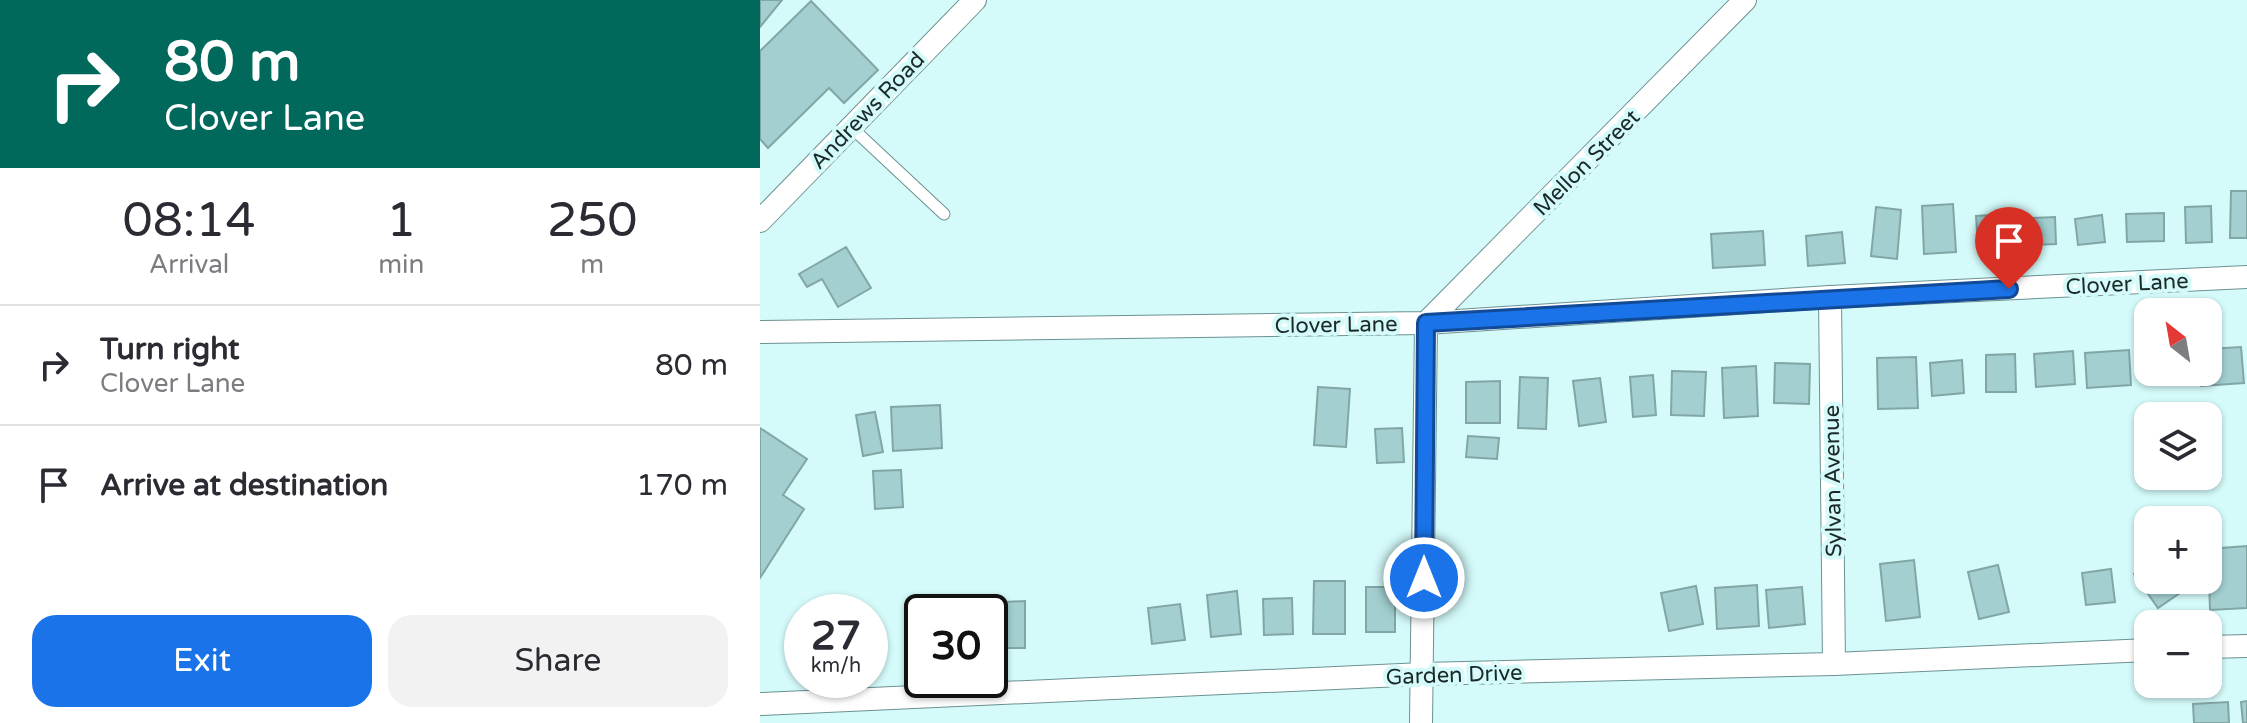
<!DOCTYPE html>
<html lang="en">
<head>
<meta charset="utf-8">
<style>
  :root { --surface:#fff; --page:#f2f2f3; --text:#2b2b33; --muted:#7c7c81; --line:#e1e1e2; --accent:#1a73e8 }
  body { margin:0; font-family:"Varela Round",sans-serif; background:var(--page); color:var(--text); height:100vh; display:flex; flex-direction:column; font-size:30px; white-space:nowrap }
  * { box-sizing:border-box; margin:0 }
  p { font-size:26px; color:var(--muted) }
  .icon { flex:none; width:44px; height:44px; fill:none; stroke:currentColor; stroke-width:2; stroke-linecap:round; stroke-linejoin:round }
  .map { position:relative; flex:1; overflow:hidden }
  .details { display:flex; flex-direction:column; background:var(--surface); width:760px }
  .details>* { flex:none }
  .guide { background:#00695c; color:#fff; overflow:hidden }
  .needle { width:52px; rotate:329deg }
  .fabs { position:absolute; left:1374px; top:298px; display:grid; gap:16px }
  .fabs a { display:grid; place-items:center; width:88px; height:88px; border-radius:16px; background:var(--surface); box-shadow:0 2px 6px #0004; font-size:40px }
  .speed { position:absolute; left:24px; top:594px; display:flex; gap:16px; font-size:40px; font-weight:700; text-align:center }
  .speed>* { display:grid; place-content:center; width:104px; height:104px; border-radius:50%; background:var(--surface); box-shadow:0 2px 6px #0004; line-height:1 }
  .speed small { font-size:20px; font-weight:400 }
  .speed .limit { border:4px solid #111; border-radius:12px; background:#fff; color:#111 }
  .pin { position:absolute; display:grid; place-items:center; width:68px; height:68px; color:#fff; margin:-82px -34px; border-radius:50% 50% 50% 0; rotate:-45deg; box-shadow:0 0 8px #0007 }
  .pin .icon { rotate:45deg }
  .me { position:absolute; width:88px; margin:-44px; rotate:0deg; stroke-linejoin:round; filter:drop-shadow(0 0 6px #0008) }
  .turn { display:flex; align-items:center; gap:28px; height:168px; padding:0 32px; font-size:36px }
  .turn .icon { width:104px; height:104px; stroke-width:2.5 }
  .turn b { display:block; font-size:56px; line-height:68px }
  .eta { display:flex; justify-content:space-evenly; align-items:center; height:136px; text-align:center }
  .eta b { font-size:48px; font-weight:600; line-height:56px }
  .cta { display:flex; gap:16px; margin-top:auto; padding:16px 32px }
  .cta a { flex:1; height:92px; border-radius:24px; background:var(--accent); color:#fff; font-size:32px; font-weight:600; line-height:92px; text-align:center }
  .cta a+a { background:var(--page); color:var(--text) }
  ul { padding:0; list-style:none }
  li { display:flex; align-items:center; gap:24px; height:120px; padding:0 32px; border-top:2px solid var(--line) }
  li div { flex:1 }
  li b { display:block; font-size:30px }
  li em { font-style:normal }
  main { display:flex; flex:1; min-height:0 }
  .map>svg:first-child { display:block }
  .building { fill:#a3cfd0; stroke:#82a6a6; stroke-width:2 }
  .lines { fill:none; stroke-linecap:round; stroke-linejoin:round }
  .service-casing { stroke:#6d9191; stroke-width:13 }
  .minor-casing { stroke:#6d9191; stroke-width:24 }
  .service { stroke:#fff; stroke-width:11 }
  .minor { stroke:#fff; stroke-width:22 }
  .route-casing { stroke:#114b97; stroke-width:20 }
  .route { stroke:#1a73e8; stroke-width:14 }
  .labels { text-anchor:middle; stroke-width:8; stroke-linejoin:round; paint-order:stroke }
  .street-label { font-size:22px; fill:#1b2929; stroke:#d4fafa }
</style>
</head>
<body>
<main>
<section class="details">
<div class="guide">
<div class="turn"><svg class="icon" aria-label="right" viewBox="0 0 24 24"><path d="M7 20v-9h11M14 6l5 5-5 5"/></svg><div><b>80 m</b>Clover Lane</div></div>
</div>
<div class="eta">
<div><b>08:14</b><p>Arrival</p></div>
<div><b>1</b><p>min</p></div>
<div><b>250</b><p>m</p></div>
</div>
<ul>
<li><svg class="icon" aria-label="right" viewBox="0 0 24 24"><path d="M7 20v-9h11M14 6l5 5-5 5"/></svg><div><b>Turn right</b><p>Clover Lane</p></div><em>80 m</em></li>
<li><svg class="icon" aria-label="arrive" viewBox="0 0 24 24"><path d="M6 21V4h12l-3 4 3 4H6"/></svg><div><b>Arrive at destination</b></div><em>170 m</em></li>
</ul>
<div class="cta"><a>Exit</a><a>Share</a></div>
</section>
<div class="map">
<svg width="1487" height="723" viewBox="0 0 1487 723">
  <rect width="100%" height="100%" fill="#d4fafa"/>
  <!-- building -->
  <g class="building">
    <path d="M 0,0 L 22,0 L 0,27 Z"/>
    <path d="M 51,1 L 118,70 L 84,103 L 69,88 L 8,148 L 0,139 L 0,51 Z"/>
    <path d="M 1471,191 L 1487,191 L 1487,238 L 1470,238 Z"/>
    <path d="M 1193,204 L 1196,252 L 1164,254 L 1162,206 Z"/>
    <path d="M 1451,206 L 1452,242 L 1426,243 L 1425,207 Z"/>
    <path d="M 1116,207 L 1141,210 L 1137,259 L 1111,256 Z"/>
    <path d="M 1404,213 L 1404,241 L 1367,242 L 1366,214 Z"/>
    <path d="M 1245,214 L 1247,245 L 1218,247 L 1216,216 Z"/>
    <path d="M 1342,215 L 1345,242 L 1318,245 L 1315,219 Z"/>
    <path d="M 1295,217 L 1296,244 L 1272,245 L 1272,218 Z"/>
    <path d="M 1003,231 L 1005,265 L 953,268 L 951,234 Z"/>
    <path d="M 1082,232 L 1085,263 L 1048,266 L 1046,236 Z"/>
    <path d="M 86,247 L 111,288 L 78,307 L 62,279 L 47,287 L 39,274 Z"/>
    <path d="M 1481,347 L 1484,383 L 1441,386 L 1440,372 L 1448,372 L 1448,349 Z"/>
    <path d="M 1369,350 L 1371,385 L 1327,388 L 1325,353 Z"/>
    <path d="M 1386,350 L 1388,372 L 1423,372 L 1424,383 L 1387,383 Z"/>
    <path d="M 1313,351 L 1315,384 L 1276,387 L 1274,354 Z"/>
    <path d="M 1255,354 L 1256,392 L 1226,392 L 1226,355 Z"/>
    <path d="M 1156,357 L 1158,408 L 1118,409 L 1117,358 Z"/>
    <path d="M 1202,360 L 1204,393 L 1172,396 L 1170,363 Z"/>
    <path d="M 1015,363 L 1050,364 L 1049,404 L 1014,403 Z"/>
    <path d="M 996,366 L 998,416 L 964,418 L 962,368 Z"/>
    <path d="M 912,371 L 946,372 L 944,416 L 911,415 Z"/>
    <path d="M 893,375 L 896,415 L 873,417 L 870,377 Z"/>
    <path d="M 760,377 L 788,378 L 786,429 L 758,428 Z"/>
    <path d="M 840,378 L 846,422 L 819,426 L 813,381 Z"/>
    <path d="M 740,381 L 740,423 L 706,423 L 706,382 Z"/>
    <path d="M 558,387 L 590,389 L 586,447 L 554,445 Z"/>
    <path d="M 180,405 L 182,448 L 133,451 L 131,407 Z"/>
    <path d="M 115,412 L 123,452 L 103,456 L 96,415 Z"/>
    <path d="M 0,428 L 47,459 L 23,495 L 44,509 L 0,578 Z"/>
    <path d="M 642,428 L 644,462 L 617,463 L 615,429 Z"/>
    <path d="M 708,436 L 739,438 L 737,459 L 706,457 Z"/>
    <path d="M 141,470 L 143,507 L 115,509 L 113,471 Z"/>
    <path d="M 1487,546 L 1487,608 L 1450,610 L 1448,549 Z"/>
    <path d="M 1154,560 L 1160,617 L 1126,621 L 1120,564 Z"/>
    <path d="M 1238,565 L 1249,612 L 1219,619 L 1208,572 Z"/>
    <path d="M 1388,565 L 1388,580 L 1430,580 L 1433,584 L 1398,608 L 1374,574 Z"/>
    <path d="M 1351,569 L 1355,602 L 1326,605 L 1322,573 Z"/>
    <path d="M 554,581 L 585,581 L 585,634 L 553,634 Z"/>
    <path d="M 997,585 L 999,626 L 957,629 L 955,588 Z"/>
    <path d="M 936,586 L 943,624 L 909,631 L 901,593 Z"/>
    <rect x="606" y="587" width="29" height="45"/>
    <path d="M 1042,587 L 1045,624 L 1009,628 L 1006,590 Z"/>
    <path d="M 477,591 L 481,634 L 451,637 L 447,595 Z"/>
    <path d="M 532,598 L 533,634 L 504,635 L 503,599 Z"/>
    <path d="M 265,601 L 265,648 L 245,648 L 245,602 Z"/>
    <path d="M 420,604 L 425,640 L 392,644 L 388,608 Z"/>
    <path d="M 1487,701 L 1487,723 L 1483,723 L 1481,702 Z"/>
    <path d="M 1468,702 L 1469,723 L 1434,723 L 1433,704 Z"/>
  </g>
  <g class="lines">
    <!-- service casing -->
    <g class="service-casing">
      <path id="service" d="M 91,127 L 184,214"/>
    </g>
    <!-- minor casing -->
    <g class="minor-casing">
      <g id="minor">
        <path d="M 0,221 L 215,0"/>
        <path d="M 1070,297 L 1074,664"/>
        <path d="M 0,332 L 666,323 L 1070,297 L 1487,277"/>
        <path d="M 1448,647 L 1487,646"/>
        <path d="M 0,704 L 663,674 L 1074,664 L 1388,650"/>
        <path d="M 661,723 L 666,323 L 985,0"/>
      </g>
    </g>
    <!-- service -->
    <use href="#service" class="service"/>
    <!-- minor -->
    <use href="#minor" class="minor"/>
  </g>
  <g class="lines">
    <!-- route casing -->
    <g class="route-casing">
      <path id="route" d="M 664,578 L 666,323 L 1249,289"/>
    </g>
    <!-- route -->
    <use href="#route" class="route"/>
  </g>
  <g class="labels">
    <!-- street labels -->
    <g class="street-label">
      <text transform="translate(107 110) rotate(-46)" y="8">Andrews Road</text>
      <text transform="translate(826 162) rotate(-45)" y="8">Mellon Street</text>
      <text transform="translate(1367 283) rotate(-3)" y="8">Clover Lane</text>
      <text transform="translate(576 324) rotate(-1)" y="8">Clover Lane</text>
      <text transform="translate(1072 481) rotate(-91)" y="8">Sylvan Avenue</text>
      <text transform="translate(694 674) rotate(-2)" y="8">Garden Drive</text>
    </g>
  </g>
</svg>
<div class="fabs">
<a><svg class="needle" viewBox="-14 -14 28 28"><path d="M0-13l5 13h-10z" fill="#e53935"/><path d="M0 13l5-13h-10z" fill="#7c7c81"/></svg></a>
<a><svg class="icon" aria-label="layers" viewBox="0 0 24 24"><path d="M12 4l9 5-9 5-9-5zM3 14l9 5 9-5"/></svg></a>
<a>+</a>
<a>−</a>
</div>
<div class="speed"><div>27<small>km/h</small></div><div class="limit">30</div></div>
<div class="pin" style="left:1249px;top:289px;background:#d93025"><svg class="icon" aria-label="arrive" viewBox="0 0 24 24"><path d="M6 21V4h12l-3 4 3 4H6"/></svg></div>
<svg class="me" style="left:664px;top:578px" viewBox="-20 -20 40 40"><circle r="17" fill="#1a73e8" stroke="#fff" stroke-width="3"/><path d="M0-11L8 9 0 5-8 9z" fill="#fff"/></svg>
</div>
</main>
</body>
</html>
